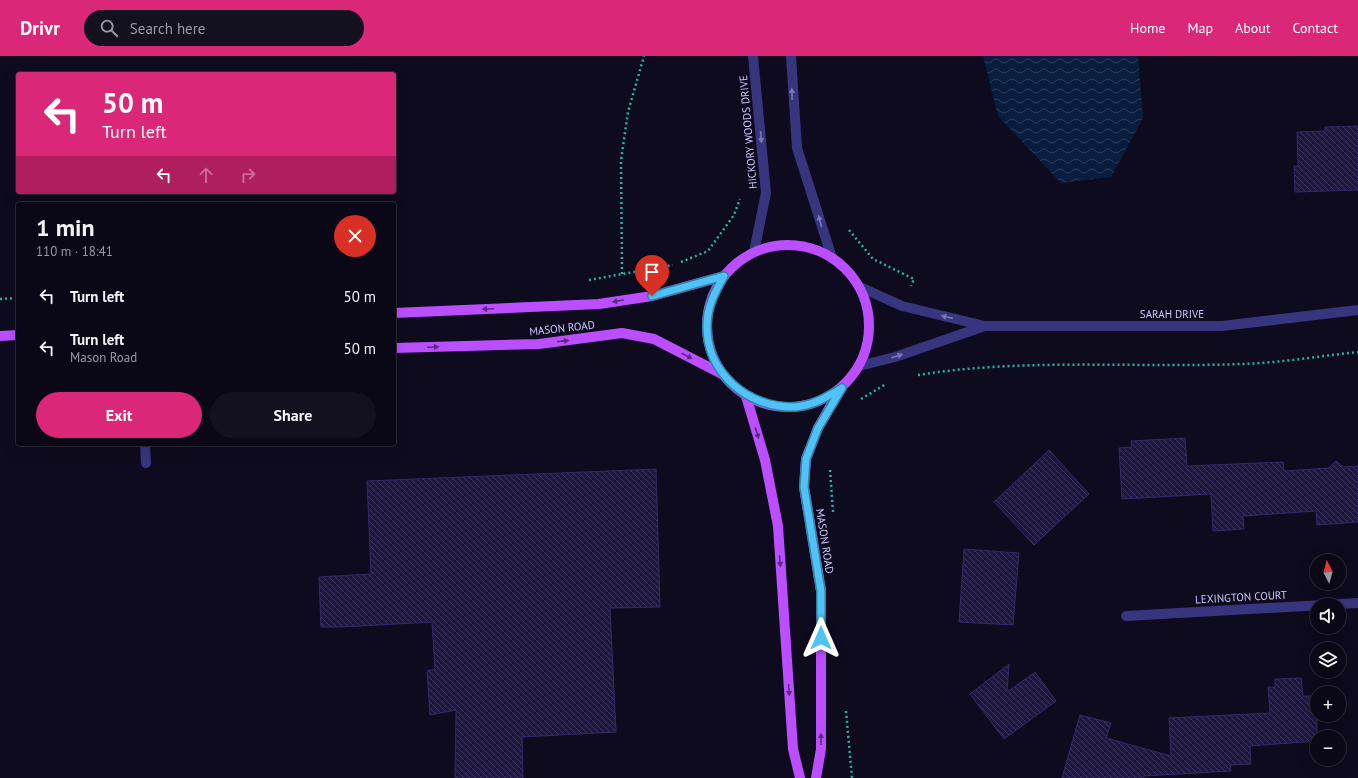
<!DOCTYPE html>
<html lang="en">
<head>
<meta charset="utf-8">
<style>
  :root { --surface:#0a0816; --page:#13111f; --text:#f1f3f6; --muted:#999aa1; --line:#2a2935; --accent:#db2777 }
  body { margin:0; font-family:"PT Sans",sans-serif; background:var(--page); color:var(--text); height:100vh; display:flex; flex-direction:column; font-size:15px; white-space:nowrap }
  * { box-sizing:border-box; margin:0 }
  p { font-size:13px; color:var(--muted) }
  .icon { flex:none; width:22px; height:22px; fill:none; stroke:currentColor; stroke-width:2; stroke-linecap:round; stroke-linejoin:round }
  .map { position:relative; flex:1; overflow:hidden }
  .sheet { position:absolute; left:16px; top:146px; width:380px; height:244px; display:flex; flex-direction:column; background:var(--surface); border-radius:4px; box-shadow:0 4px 16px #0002,0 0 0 1px var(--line) }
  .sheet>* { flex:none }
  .banner { position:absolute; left:16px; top:16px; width:380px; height:122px; border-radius:4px; box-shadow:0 4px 16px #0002,0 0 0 1px var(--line); background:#db2777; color:#fff; overflow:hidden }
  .needle { width:26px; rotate:354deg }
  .buttons { position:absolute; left:1310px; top:498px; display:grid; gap:8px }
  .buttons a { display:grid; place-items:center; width:36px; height:36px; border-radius:50%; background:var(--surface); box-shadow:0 4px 16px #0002,0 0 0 1px var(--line); font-size:20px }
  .pin { position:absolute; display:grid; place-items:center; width:34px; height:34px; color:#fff; margin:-41px -17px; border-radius:50% 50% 50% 0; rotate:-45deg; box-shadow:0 0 4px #0007 }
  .pin .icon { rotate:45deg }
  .me { position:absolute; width:44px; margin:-22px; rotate:0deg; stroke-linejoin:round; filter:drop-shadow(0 0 3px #0008) }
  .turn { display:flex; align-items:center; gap:14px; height:84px; padding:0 20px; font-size:18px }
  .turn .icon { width:52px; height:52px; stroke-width:2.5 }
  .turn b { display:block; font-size:28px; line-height:34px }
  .lanes { display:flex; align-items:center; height:38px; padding:0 20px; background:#0003; justify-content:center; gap:20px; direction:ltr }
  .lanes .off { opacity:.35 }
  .round { display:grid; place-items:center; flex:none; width:42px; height:42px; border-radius:21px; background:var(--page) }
  .head { display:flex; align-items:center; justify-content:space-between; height:68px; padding:0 20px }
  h1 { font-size:24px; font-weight:700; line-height:30px }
  .cta { display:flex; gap:8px; margin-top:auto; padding:8px 20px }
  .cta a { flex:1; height:46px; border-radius:24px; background:var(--accent); color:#fff; font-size:16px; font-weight:700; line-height:46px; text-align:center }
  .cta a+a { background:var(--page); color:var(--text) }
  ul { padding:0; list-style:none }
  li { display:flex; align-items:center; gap:12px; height:52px; padding:0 20px }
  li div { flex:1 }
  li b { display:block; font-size:15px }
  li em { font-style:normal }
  header { display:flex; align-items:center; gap:24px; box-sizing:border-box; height:56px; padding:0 20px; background:var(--accent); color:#fff }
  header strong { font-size:19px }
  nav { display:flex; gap:22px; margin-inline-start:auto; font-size:14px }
  .search { width:280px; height:36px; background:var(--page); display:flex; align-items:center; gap:10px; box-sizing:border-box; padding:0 14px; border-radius:22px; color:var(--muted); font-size:15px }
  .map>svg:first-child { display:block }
  .water { fill:url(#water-waves) }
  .building { fill:url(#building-back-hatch); stroke:#35286b }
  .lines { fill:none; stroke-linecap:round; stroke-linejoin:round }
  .path { stroke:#2ab1a7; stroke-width:2.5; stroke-dasharray:2 3; stroke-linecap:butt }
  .minor { stroke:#37357e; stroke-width:10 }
  .major { stroke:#bb4fff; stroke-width:10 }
  .oneway { fill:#7a77b8 }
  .oneway2 { fill:#5c2a83 }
  .route-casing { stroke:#337fa1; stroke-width:10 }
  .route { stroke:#4fc3f7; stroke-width:7 }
  .labels { text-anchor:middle; stroke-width:4; stroke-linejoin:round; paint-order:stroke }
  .street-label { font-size:11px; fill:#cdc8ff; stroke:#0e0b1e }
</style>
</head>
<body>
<header>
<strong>Drivr</strong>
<div class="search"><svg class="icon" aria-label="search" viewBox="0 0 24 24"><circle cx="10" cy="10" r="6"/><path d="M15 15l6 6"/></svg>Search here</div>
<nav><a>Home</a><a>Map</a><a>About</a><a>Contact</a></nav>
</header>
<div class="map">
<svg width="1358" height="722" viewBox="0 0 1358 722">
  <defs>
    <pattern id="water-waves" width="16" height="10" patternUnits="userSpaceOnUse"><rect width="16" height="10" fill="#091d3e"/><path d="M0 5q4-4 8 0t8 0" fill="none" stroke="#2c3c5b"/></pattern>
    <pattern id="building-back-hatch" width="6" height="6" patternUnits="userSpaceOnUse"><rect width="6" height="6" fill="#1f173f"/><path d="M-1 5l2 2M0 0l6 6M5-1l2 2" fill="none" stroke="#3e375c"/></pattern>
  </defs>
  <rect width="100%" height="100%" fill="#0e0b1e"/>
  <!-- water -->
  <path class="water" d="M 983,0 L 1138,0 L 1143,62 L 1111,121 L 1061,127 L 998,60 Z"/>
  <!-- building -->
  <g class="building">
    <path d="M 1358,70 L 1358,134 L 1295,136 L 1294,110 L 1298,110 L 1297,76 L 1325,75 L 1325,71 Z"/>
    <path d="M 1185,382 L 1187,410 L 1283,406 L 1284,415 L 1329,412 L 1336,405 L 1344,411 L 1358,410 L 1358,466 L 1317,469 L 1316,455 L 1243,460 L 1244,473 L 1213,475 L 1211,438 L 1122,443 L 1119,392 L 1132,391 L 1131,385 Z"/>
    <path d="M 1049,394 L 1089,438 L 1034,489 L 994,446 Z"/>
    <path d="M 656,413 L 660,551 L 610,552 L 616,676 L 522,681 L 523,722 L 455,722 L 456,654 L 430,659 L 427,615 L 435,613 L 432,566 L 342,571 L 321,571 L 319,521 L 371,518 L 367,425 Z"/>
    <path d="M 964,493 L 1019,497 L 1013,569 L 959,566 Z"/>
    <path d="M 1009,608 L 1007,636 L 1035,616 L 1056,645 L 1004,683 L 970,638 Z"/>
    <path d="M 1301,622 L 1303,640 L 1317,640 L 1317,685 L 1250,690 L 1251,708 L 1230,709 L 1231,715 L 1144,720 L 1143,722 L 1062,722 L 1080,659 L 1111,667 L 1106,682 L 1171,700 L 1169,662 L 1270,657 L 1268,631 L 1275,631 L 1275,623 Z"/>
  </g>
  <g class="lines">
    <!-- path -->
    <g class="path">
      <path d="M 849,174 L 873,203 L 914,223 L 911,230"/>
      <path d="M 681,206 L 708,195 L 734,159 L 740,143"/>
      <path d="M 622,218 L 621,104 L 628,56 L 644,0"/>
      <path d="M 589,224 L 673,209"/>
      <path d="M 0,243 L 18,242"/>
      <path d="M 918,319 C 1023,302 1134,312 1241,308 C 1280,307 1319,300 1358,296"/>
      <path d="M 861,343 L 886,328"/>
      <path d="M 830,414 L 833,456"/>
      <path d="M 846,655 L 852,722"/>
    </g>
    <!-- minor -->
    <g class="minor">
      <path d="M 753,0 L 766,137 L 754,196"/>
      <path d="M 791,0 L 797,92 L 832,202"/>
      <path d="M 860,231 L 902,250 L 985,270 L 1222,270 L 1358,254"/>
      <path d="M 859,310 L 895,301 L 985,270"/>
      <path d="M 145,388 L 146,407"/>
      <path d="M 1126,560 L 1358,547"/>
    </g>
    <!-- major -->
    <g class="major">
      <circle cx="788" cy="270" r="81"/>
      <path d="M 394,257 L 599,248 L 652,240 L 724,220"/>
      <path d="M 0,280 L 18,279"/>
      <path d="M 394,292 L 539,288 L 622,277 L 654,283 L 722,318"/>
      <path d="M 746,340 L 765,404 L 778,470 L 793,693 L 800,722"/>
      <path d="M 816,722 L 821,693 L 821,535 L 804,431 L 806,403 L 818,372 L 841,332"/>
    </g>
  </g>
  <!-- one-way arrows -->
  <defs><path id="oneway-solid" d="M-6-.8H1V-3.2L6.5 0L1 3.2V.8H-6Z"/></defs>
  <g class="oneway">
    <use href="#oneway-solid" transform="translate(792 38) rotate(-92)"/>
    <use href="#oneway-solid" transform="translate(761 81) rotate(85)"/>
    <use href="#oneway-solid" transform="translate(820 165) rotate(-105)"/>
    <use href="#oneway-solid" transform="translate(947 261) rotate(-167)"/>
    <use href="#oneway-solid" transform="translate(897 300) rotate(-17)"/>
  </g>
  <g class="oneway2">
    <use href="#oneway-solid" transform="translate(618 245) rotate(171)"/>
    <use href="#oneway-solid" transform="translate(488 253) rotate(178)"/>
    <use href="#oneway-solid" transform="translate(563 285) rotate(-7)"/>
    <use href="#oneway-solid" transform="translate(433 291) rotate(-2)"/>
    <use href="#oneway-solid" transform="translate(687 300) rotate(27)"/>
    <use href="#oneway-solid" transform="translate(757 377) rotate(73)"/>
    <use href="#oneway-solid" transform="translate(780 505) rotate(86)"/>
    <use href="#oneway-solid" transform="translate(789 634) rotate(86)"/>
    <use href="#oneway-solid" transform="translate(821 683) rotate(-90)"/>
  </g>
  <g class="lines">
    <!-- route casing -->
    <g class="route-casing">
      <path id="route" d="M 652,240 L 724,220 C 715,236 707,251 707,269 C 706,317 748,352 794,351 C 812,350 827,341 842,332 L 818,372 L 806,403 L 804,431 L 821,535 L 821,582"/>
    </g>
    <!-- route -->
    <use href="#route" class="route"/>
  </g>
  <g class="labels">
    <!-- street labels -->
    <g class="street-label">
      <text transform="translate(748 76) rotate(-95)" y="4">HICKORY WOODS DRIVE</text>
      <text x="1172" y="262">SARAH DRIVE</text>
      <text transform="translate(562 272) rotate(-6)" y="4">MASON ROAD</text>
      <text transform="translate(825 485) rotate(81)" y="4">MASON ROAD</text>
      <text transform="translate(1241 541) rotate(-3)" y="4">LEXINGTON COURT</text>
    </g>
  </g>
</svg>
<div class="buttons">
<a><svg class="needle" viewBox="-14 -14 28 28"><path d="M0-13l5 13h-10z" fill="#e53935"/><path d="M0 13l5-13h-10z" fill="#999aa1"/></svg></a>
<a><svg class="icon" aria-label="sound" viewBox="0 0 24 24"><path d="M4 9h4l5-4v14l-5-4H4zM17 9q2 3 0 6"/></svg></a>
<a><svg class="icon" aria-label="layers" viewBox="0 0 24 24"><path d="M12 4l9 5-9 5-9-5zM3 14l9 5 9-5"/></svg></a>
<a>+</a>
<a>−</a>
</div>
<div class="pin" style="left:652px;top:240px;background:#d93025"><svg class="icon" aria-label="arrive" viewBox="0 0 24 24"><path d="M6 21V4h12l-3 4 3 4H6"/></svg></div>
<svg class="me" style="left:821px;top:582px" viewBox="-20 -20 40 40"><path d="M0-17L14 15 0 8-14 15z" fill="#4fc3f7" stroke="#fff" stroke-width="4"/></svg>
<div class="banner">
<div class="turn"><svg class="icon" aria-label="left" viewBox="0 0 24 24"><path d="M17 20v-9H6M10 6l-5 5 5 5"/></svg><div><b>50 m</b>Turn left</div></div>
<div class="lanes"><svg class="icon" aria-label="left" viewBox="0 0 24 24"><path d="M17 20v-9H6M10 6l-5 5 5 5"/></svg><svg class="icon off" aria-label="ahead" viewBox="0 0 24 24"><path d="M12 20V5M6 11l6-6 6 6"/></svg><svg class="icon off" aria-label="right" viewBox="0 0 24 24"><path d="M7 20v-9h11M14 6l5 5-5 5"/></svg></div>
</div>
<section class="sheet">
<div class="head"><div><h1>1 min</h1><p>110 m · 18:41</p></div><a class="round" style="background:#d93025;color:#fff"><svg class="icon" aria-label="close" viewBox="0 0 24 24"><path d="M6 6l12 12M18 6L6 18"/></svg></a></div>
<ul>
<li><svg class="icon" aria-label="left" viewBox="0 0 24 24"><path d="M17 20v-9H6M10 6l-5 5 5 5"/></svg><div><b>Turn left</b></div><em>50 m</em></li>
<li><svg class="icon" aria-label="left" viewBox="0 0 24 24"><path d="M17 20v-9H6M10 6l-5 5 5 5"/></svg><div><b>Turn left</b><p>Mason Road</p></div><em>50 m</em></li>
</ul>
<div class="cta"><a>Exit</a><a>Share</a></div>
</section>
</div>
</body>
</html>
